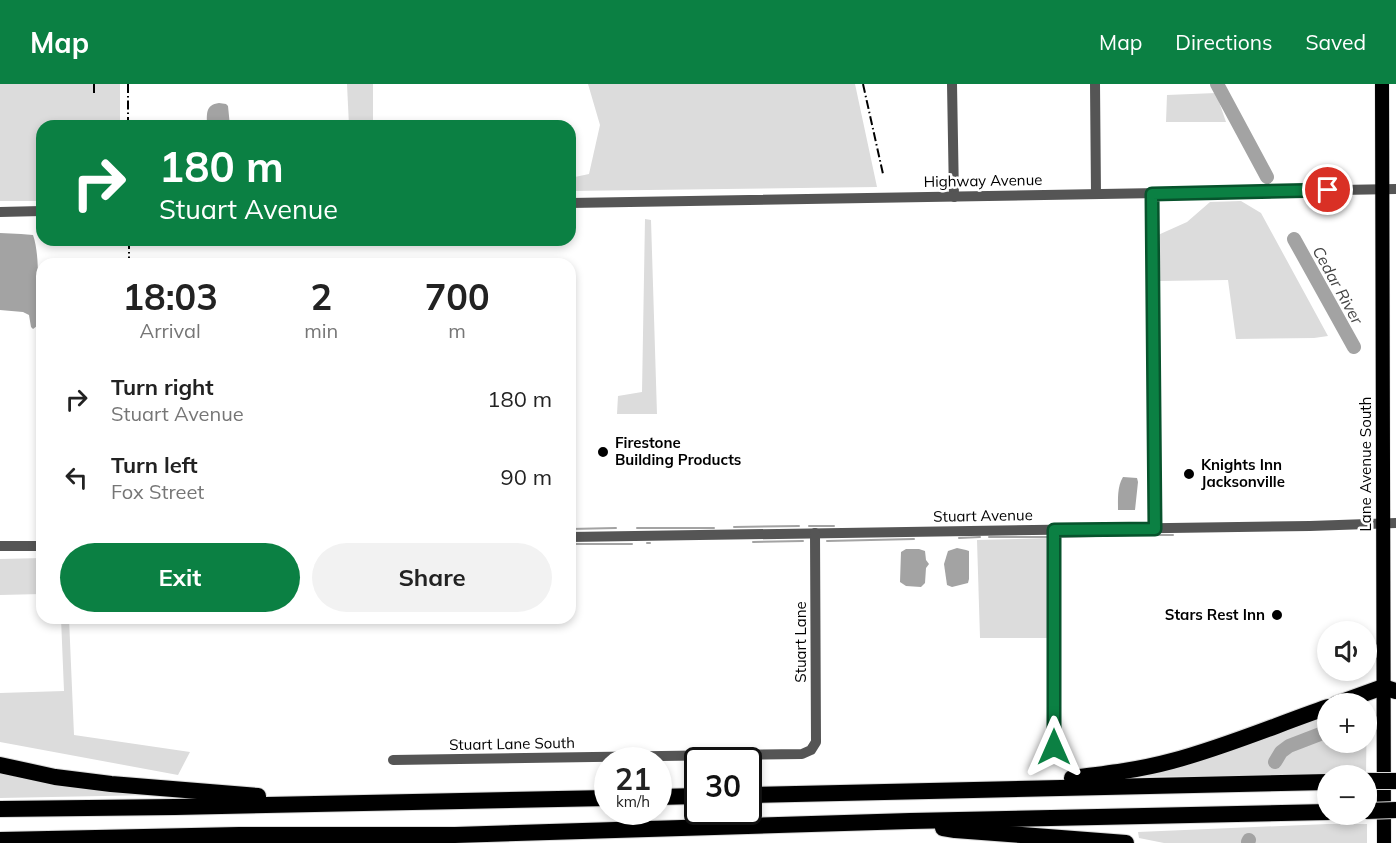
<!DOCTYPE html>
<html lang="en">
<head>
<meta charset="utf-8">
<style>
  :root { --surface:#fff; --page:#f2f2f2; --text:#222; --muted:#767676; --accent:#0b8043 }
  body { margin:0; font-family:Mulish,sans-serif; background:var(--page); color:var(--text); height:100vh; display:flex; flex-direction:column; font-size:22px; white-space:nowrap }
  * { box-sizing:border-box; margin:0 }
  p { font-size:20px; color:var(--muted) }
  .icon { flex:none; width:33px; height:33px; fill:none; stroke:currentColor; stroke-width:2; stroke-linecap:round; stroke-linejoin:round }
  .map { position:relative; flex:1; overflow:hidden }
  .sheet { position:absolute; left:36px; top:174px; width:540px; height:366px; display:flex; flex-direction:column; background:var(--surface); border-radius:18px; box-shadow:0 3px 9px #0003 }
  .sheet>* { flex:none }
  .guide { position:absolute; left:36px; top:36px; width:540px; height:126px; border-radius:18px; box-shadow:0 3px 9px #0003; background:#0b8043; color:#fff; overflow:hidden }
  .buttons { position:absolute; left:1317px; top:537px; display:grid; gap:12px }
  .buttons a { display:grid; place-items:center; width:60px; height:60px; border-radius:50%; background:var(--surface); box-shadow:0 3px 9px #0003; font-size:30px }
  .speed { position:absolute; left:594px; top:663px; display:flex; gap:12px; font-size:30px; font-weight:700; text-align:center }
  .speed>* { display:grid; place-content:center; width:78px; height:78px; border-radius:50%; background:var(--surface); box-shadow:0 3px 9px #0003; line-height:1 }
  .speed small { font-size:15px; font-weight:400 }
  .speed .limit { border:3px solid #111; border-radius:9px; background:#fff; color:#111 }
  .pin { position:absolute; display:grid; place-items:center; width:51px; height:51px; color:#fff; margin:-26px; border:3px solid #fff; border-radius:50%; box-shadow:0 2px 6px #0007 }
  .me { position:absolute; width:66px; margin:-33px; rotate:0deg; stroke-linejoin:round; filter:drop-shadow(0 0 4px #0008) }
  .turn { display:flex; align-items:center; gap:21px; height:126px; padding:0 24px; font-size:27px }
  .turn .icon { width:78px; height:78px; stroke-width:2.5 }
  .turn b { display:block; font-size:42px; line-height:51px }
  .eta { display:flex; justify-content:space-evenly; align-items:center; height:102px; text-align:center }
  .eta b { font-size:36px; font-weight:700; line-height:42px }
  .primary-button { display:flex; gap:12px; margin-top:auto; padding:12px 24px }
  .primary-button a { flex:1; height:69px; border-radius:36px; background:var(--accent); color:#fff; font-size:24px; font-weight:700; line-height:69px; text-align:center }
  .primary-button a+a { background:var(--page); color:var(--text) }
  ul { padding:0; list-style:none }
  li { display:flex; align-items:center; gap:18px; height:78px; padding:0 24px }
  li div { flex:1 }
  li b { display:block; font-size:22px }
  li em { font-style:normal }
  header { display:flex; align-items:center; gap:36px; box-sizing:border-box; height:84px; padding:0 30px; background:var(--accent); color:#fff }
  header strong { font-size:28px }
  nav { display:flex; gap:33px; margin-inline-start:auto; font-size:21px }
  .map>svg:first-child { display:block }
  .green { fill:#dcdcdc }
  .water { fill:#a3a3a3 }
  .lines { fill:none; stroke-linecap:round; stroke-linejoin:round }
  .stream { stroke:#a3a3a3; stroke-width:2 }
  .river { stroke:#a3a3a3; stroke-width:14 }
  .major-casing { stroke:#dbdbdb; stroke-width:15 }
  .highway-casing { stroke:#dbdbdb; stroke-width:18 }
  .minor { stroke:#555; stroke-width:10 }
  .major { stroke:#000; stroke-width:14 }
  .highway { stroke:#000; stroke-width:16 }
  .rail { stroke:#000; stroke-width:2; stroke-dasharray:9 3 1.5 3; stroke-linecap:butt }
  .highway-bridge-casing { stroke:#dbdbdb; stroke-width:18; stroke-linecap:butt }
  .highway-bridge { stroke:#000; stroke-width:16 }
  .route-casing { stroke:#07532c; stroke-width:15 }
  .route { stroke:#0b8043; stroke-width:10 }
  .poi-dot { fill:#000; stroke:#fff; stroke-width:2 }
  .labels { text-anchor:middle; stroke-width:5; stroke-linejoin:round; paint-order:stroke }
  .street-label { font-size:15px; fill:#000; stroke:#fff }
  .poi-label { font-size:15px; font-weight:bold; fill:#000; stroke:#fff; text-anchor:start }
  .water-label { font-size:16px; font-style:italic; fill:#444; stroke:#fff }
</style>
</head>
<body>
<header>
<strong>Map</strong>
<nav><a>Map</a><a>Directions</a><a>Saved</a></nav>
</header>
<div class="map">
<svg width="1396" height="759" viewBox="0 0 1396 759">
  <rect width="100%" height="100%" fill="#fff"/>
  <!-- green -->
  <g class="green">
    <path d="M 0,0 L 120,0 L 120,42 L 42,42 L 42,117 L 0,117 Z"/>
    <path d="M 347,0 L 373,0 L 373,42 L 349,42 Z"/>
    <path d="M 588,0 L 855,0 L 877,103 L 570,107 L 570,94 L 589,90 L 600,41 Z"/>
    <path d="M 1216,9 L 1226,38 L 1166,38 L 1167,11 Z"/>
    <path d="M 1241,117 L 1261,129 L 1328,252 L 1314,254 L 1236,255 L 1228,196 L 1159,197 L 1158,151 L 1187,138 L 1210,118 Z"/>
    <path d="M 645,135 L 651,136 L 657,330 L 617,330 L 618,312 L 642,308 Z"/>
    <path d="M 1050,454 L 1050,554 L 980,554 L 977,456 Z"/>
    <path d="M 42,474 L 42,510 L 0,511 L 0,475 Z"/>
    <path d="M 61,534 L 69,534 L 74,651 L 190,668 L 178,691 L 0,658 L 0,609 L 64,607 Z"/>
    <path d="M 1362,618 L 1367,619 L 1366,691 L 1118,693 L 1327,628 L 1328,658 L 1366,658 L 1366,620 L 1352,619 Z"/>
    <path d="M 0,687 L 154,711 L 0,714 Z"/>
    <path d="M 1327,740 L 1367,740 L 1367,759 L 1164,759 L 1139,754 L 1138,748 Z"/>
  </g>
  <!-- water -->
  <g class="water">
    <path d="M 219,19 L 226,20 L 228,22 L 230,42 L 207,42 C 207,30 205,21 219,19 Z"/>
    <path d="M 0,149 L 21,150 L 33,151 C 41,173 37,217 37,242 L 33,245 L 31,243 L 29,231 L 23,228 L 0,226 Z"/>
    <path d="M 1123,393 L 1137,394 L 1138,398 L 1135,426 L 1118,426 C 1118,415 1117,403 1123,393 Z"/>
    <path d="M 957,464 L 966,466 L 969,467 L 969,495 L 968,499 L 952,503 L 947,501 L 944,480 L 948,467 Z"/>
    <path d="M 906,465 L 919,465 L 925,467 L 926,476 L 929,480 L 926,484 L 925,499 L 921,503 L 906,502 L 900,498 L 901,468 Z"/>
  </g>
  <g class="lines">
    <!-- stream -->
    <g class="stream">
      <path d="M 809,442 L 834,442"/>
      <path d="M 734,443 L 799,442"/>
      <path d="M 637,444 L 714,444"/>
      <path d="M 570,445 L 616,444"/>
      <path d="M 1143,451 L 1173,451"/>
      <path d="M 989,453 L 1047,453"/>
      <path d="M 1062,453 L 1129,451"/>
      <path d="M 959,454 L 980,453"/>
      <path d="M 827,457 L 914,455"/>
      <path d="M 753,458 L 803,457"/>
      <path d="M 647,459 L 650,459"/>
      <path d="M 570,460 L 632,460"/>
    </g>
    <!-- river -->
    <g class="river">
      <path d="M 1217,0 L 1267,93"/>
      <path d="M 1294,155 L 1354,263"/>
      <path d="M 1275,678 L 1281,668 L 1289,662 L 1328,647"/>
      <path d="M 1248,758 L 1249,756"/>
    </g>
    <!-- major casing -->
    <g class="major-casing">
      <path id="major" d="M 1382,0 L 1384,759"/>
    </g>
    <!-- highway casing -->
    <g class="highway-casing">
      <g id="highway">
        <path d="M 1336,620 L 1383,603 L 1396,607"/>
        <path d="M 0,681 L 55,693 L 111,700 L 258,712"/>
        <path d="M 1072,694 C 1105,690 1139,686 1172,677 C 1225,663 1276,641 1328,623"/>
        <path d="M 748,711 L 1328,698"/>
        <path d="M 658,713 L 698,712"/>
        <path d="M 0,725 L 175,723 L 608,714"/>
        <path d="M 943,744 L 955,746 L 1126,759"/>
        <path d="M 0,756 L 239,751 L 455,751 L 910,737 L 1328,728"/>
      </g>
    </g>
    <!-- minor -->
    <g class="minor">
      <path d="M 952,0 L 954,113"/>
      <path d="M 1095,0 L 1096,110"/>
      <path d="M 1152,109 L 1155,445"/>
      <path d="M 570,119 L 1396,105"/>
      <path d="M 0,128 L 42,127"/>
      <path d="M 1054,446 L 1054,675"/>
      <path d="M 570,453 L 1310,442 L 1396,439"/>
      <path d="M 0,462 L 42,462"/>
      <path d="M 393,676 L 802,670 L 811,666 L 816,658 L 815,449"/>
    </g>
    <!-- major -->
    <use href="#major" class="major"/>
    <!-- highway -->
    <use href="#highway" class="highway"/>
    <!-- rail -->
    <g class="rail">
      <path d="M 94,0 L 94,11"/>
      <path d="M 128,0 L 128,42"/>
      <path d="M 863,0 L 883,90"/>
      <path d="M 129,156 L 129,180"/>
    </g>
    <!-- highway-bridge casing -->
    <g class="highway-bridge-casing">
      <g id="highway-bridge">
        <path d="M 1366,697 L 1396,697"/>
        <path d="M 1366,727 L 1396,726"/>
      </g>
    </g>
    <!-- highway-bridge -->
    <use href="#highway-bridge" class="highway-bridge"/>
  </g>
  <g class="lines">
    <!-- route casing -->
    <g class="route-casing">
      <path id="route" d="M 1054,663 L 1054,446 L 1155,445 L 1152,110 L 1328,106"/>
    </g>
    <!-- route -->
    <use href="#route" class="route"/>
  </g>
  <!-- markers -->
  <g class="poi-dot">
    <circle cx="603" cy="368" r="6"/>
    <circle cx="1189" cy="390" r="6"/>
    <circle cx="1277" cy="531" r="6"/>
  </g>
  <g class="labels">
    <!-- street labels -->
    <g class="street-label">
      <text transform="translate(983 97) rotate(-1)" y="5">Highway Avenue</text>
      <text transform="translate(1366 380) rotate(-90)" y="5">Lane Avenue South</text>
      <text transform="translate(983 432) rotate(-1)" y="5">Stuart Avenue</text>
      <text transform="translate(801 558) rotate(-90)" y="5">Stuart Lane</text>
      <text transform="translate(512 660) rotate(-1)" y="5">Stuart Lane South</text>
    </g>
    <!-- poi labels -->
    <g class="poi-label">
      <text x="615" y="364">Firestone<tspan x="615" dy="17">Building Products</tspan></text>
      <text x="1201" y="386">Knights Inn<tspan x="1201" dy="17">Jacksonville</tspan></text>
      <text x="1265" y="536" text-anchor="end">Stars Rest Inn</text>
    </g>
    <!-- water labels -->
    <g class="water-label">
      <text transform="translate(1338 201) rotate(61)" y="6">Cedar River</text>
    </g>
  </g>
</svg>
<div class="buttons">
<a><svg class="icon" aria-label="sound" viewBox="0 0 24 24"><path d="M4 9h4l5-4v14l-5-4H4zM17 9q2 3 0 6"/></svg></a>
<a>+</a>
<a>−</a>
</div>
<div class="speed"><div>21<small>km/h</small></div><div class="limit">30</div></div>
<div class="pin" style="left:1328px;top:106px;background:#d93025"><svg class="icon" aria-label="arrive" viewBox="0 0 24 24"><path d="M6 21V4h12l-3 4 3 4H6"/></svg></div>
<svg class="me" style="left:1054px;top:663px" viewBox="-20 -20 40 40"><path d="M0-17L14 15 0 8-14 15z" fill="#0b8043" stroke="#fff" stroke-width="4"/></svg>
<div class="guide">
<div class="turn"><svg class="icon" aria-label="right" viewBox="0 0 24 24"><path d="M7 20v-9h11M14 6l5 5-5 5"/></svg><div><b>180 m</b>Stuart Avenue</div></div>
</div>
<section class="sheet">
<div class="eta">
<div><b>18:03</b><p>Arrival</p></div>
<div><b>2</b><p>min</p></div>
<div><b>700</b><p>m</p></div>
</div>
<ul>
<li><svg class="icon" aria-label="right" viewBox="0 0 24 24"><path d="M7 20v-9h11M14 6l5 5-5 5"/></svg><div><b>Turn right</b><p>Stuart Avenue</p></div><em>180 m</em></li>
<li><svg class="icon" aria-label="left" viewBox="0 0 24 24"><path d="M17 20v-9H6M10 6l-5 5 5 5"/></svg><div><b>Turn left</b><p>Fox Street</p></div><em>90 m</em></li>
</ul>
<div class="primary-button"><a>Exit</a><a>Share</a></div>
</section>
</div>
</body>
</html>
